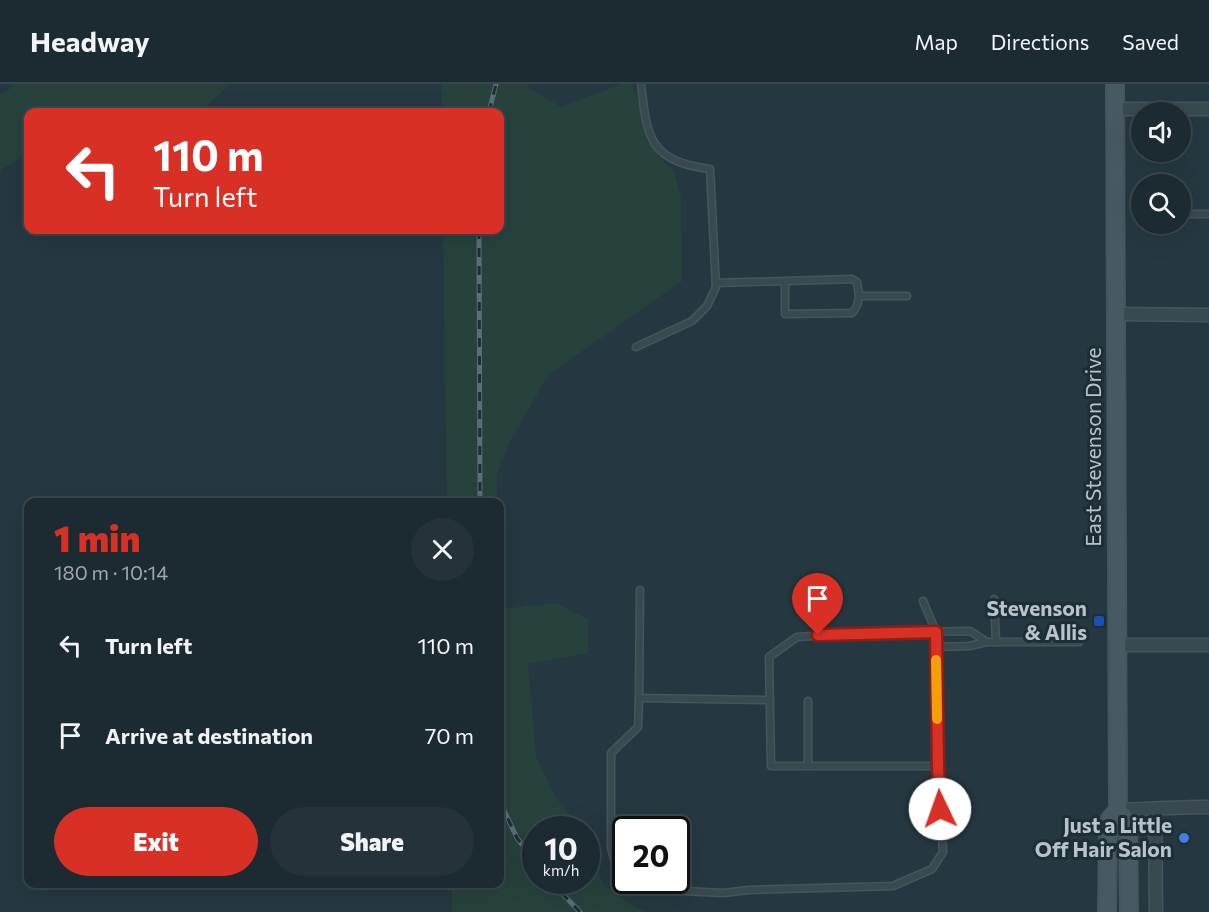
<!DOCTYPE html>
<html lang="en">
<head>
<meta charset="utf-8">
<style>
  :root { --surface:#1c2a31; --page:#253239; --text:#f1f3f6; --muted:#a0a7ab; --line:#3a464d; --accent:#d93025 }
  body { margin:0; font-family:Commissioner,sans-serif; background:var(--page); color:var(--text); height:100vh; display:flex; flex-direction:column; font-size:22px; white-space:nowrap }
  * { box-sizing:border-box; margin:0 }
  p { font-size:20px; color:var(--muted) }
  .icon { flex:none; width:33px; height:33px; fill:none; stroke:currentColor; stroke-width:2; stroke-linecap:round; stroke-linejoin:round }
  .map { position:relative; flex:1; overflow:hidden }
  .sheet { position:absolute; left:24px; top:414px; width:480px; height:390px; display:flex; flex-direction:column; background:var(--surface); border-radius:12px; box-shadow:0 6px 24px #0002,0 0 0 2px var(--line) }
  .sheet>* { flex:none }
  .banner { position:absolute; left:24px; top:24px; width:480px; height:126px; border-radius:12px; box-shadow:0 6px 24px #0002,0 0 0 2px var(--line); background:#d93025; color:#fff; overflow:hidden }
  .fabs { position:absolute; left:1131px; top:18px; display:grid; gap:12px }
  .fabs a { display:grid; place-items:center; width:60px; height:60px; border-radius:50%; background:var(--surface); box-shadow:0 6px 24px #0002,0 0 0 2px var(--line); font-size:30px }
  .speed { position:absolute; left:522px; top:732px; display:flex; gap:12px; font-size:30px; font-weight:700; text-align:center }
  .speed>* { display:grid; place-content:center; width:78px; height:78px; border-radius:50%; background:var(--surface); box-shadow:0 6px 24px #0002,0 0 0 2px var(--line); line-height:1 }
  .speed small { font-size:15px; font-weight:400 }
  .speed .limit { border:3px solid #111; border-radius:9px; background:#fff; color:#111 }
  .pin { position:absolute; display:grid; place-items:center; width:51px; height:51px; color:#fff; margin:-62px -26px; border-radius:50% 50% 50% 0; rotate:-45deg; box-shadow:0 0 6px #0007 }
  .pin .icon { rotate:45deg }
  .me { position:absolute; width:66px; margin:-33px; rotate:357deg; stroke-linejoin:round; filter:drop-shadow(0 0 4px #0008) }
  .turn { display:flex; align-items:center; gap:21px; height:126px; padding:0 30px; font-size:27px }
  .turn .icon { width:78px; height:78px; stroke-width:2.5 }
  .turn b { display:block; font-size:42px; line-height:51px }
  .round { display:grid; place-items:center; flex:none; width:63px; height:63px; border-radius:32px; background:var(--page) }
  .headline { display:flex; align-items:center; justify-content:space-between; height:102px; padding:0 30px }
  h1 { font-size:36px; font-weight:800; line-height:45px; color:var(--accent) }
  .cta { display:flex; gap:12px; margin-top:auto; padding:12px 30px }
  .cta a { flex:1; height:69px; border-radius:36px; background:var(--accent); color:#fff; font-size:24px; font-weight:800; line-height:69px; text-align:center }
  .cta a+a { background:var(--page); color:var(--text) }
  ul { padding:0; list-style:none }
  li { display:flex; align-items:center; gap:18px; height:90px; padding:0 30px }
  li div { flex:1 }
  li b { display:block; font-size:22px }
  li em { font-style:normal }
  header { display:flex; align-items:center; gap:36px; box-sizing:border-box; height:84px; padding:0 30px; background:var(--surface); border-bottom:2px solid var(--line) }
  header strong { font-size:28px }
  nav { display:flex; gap:33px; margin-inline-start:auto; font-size:21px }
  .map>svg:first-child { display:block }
  .green { fill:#27423d }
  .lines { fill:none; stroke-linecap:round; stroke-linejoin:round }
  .lane-casing { stroke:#46555d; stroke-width:9 }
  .street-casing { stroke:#46555d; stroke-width:15 }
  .secondary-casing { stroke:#46555d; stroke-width:20 }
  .lane { stroke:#394950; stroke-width:6 }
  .street { stroke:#394950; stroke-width:12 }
  .secondary { stroke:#475963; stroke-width:16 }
  .rail-casing { stroke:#5b6e77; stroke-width:5 }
  .rail { stroke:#1e2e36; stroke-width:3; stroke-dasharray:9; stroke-linecap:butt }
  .route-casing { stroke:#8d1f18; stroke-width:15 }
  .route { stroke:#d93025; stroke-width:10 }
  .slow { stroke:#f59e0b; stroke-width:10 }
  .transit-dot { fill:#1a4fb4; stroke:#1e2e36; stroke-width:2 }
  .shop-dot { fill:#3f7fe0; stroke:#1e2e36; stroke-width:2 }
  .labels { text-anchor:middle; stroke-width:6; stroke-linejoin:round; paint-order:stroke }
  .street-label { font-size:21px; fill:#b6c3cb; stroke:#1e2e36 }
  .poi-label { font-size:21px; font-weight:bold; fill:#b6c3cb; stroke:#1e2e36; text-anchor:end }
</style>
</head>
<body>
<header>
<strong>Headway</strong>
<nav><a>Map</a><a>Directions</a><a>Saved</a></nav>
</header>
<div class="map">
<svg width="1209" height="828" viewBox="0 0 1209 828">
  <rect width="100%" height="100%" fill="#253841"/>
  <!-- green -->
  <g class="green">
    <path d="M 12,0 L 230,0 L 200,28 L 28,28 L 28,70 L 0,86 L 0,10 L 8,7 Z"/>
    <path d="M 441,0 L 526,0 L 529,4 L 561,23 L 622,0 L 632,0 L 658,72 L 674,87 L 681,114 L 682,197 L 548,291 L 509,359 L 497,391 L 497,418 L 447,418 L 443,146 L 500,146 L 500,28 L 442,28 Z"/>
    <path d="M 556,519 L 588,535 L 588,569 L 528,580 L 536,673 L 555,712 L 581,745 L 536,746 L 536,796 L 586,796 L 587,758 L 603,801 L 644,828 L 452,828 L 452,800 L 500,800 L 500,525 Z"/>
  </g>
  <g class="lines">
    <!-- lane casing -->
    <g class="lane-casing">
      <g id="lane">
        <path d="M 1180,130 L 1209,130"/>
        <path d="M 716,199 L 852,195 L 857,198 C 859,209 861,220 852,229 L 785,230 L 785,197"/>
        <path d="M 859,212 L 907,212"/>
        <path d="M 636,263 L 692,237 L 707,222 L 716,203 L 710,85 C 650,77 647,55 641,0"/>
        <path d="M 640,506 L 639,614 L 770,616"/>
        <path d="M 994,515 L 996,558"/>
        <path d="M 923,517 L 936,548 L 937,682 L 771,682 L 769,573 L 797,553 L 860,549 L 970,547 L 987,558 L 1079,558"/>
        <path d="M 936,563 L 969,562 L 987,558"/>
        <path d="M 808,617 L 808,682"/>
        <path d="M 626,795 L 616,784 L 611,763 L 611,669 L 638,643 L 639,614"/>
        <path d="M 629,796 L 640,802 L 660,806 L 724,809 L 748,806 L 893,802 L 932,785 L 943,768 L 937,682"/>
      </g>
    </g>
    <!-- street casing -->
    <g class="street-casing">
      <g id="street">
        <path d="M 1115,25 L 1209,25"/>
        <path d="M 1116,230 L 1209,231"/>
        <path d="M 1117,561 L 1209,561"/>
        <path d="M 1155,725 L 1156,828"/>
        <path d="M 1118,726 C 1149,725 1178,723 1209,723"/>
      </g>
    </g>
    <!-- secondary casing -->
    <g class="secondary-casing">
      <g id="secondary">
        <path d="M 1115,0 L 1118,726 L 1128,738 L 1129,828"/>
        <path d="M 1107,828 L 1108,746 L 1110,735 L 1118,726"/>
      </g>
    </g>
    <!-- lane -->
    <use href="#lane" class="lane"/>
    <!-- street -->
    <use href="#street" class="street"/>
    <!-- secondary -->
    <use href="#secondary" class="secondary"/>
    <!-- rail casing -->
    <g class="rail-casing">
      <g id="rail">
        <path d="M 489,28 L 496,0"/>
        <path d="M 479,146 L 480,418"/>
        <path d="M 500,718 L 517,754 L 536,779"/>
        <path d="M 549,796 L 580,828"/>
      </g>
    </g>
    <!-- rail -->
    <use href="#rail" class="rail"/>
  </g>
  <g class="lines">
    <!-- route casing -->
    <g class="route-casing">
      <path id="route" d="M 818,551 L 936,548 L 938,682 L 940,725"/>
    </g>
    <!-- route -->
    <use href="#route" class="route"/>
    <!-- slow -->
    <path class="slow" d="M 936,576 L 937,635"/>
  </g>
  <!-- markers -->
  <rect class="transit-dot" x="1093" y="531" width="12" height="12" rx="3"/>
  <circle class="shop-dot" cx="1184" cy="754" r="6"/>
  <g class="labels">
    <!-- street labels -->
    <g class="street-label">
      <text transform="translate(1094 363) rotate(-90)" y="7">East Stevenson Drive</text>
    </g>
    <!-- poi labels -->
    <g class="poi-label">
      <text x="1087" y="532">Stevenson<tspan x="1087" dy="24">&amp; Allis</tspan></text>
      <text x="1172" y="749">Just a Little<tspan x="1172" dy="24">Off Hair Salon</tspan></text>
    </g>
  </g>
</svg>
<div class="fabs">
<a><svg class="icon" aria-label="sound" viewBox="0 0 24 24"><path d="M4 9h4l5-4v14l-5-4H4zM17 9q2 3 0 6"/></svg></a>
<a><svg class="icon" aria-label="search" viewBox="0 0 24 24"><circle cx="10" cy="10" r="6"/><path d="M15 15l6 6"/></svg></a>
</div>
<div class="speed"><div>10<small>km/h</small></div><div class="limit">20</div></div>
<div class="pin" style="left:818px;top:551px;background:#d93025"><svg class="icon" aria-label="arrive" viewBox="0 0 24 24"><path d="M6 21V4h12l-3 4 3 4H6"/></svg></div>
<svg class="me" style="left:940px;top:725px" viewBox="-20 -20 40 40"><circle r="19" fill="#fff"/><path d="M0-13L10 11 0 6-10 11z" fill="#d93025"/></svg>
<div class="banner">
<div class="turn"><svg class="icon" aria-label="left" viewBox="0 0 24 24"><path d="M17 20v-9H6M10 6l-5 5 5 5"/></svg><div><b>110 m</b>Turn left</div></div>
</div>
<section class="sheet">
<div class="headline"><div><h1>1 min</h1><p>180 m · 10:14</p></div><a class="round"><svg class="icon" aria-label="close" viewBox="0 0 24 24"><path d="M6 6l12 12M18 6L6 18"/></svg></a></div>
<ul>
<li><svg class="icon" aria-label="left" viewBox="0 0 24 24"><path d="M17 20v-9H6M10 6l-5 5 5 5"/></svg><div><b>Turn left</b></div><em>110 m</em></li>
<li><svg class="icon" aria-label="arrive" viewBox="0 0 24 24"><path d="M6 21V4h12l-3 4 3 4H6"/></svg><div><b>Arrive at destination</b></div><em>70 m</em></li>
</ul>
<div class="cta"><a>Exit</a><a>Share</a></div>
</section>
</div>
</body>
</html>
